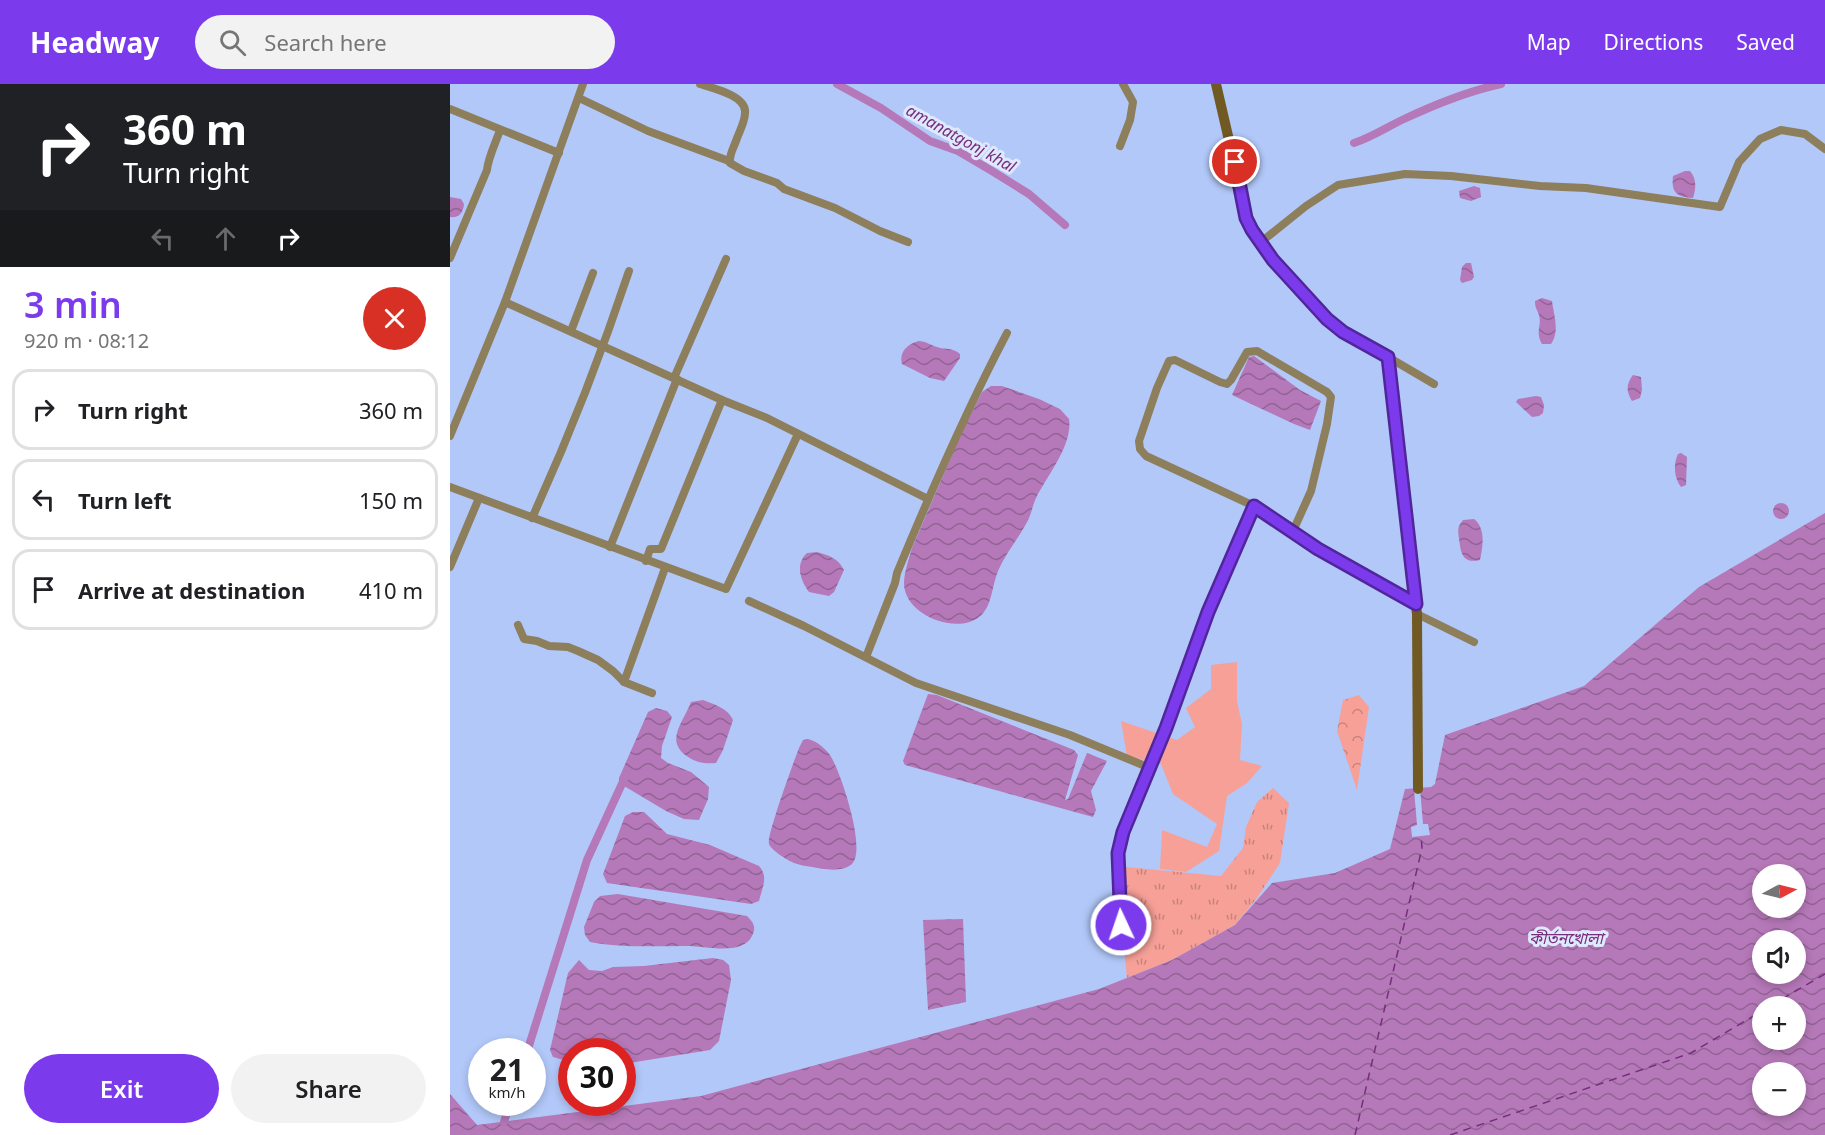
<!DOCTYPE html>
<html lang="en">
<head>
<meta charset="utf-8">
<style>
  :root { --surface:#fff; --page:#f2f2f2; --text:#202124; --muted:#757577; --line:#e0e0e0; --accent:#7c3aed }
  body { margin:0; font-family:"Noto Sans","Noto Sans Bengali",sans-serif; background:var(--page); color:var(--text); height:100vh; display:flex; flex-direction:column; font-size:22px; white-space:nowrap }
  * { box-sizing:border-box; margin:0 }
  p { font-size:20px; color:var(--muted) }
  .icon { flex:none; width:33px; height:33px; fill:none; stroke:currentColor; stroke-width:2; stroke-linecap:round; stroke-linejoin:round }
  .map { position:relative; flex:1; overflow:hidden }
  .sheet { display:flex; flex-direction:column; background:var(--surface); width:450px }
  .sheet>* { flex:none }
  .hud { background:#202124; color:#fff; overflow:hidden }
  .needle { width:39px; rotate:83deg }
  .controls { position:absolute; left:1302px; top:780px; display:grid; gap:12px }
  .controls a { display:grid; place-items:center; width:54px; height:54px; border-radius:50%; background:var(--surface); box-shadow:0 3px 9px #0003; font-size:30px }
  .speed { position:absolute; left:18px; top:954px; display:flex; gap:12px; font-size:30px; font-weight:700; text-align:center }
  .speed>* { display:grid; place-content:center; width:78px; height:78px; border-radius:50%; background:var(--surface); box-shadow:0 3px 9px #0003; line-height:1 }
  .speed small { font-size:15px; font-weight:400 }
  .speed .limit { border:9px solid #d22; background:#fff; color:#111 }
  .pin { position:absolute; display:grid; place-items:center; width:51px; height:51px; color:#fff; margin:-26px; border:3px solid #fff; border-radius:50%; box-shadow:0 2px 6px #0007 }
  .me { position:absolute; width:66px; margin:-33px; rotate:357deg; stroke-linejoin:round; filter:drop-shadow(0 0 4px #0008) }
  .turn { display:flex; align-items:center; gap:21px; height:126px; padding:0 24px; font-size:27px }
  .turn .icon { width:78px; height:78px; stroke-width:2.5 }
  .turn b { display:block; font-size:42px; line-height:51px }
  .lanes { display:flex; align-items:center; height:57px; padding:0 24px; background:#0003; justify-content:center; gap:30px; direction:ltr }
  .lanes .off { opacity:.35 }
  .round { display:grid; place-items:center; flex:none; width:63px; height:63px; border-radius:32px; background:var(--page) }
  .overview { display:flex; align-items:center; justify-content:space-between; height:102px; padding:0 24px }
  h1 { font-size:36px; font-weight:600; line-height:45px; color:var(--accent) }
  .cta { display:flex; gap:12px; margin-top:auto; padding:12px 24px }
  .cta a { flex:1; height:69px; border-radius:36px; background:var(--accent); color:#fff; font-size:24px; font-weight:600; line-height:69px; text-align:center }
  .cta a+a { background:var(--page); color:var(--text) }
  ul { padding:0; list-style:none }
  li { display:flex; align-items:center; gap:18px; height:81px; margin:0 12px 9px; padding:0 12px; border:3px solid var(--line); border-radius:18px }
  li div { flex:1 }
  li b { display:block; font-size:22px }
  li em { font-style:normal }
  header { display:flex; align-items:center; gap:36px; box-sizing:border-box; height:84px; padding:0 30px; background:var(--accent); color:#fff }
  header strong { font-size:28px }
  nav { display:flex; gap:33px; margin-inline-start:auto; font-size:21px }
  .search { width:420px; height:54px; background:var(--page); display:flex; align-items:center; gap:15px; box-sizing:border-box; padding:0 21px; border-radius:33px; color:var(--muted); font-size:22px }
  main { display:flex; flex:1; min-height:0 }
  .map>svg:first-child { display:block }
  .grass { fill:url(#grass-tufts) }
  .forest { fill:url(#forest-crowns) }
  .park { fill:#f7a098 }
  .water { fill:url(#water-waves); fill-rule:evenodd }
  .pier { fill:#b2c8f9 }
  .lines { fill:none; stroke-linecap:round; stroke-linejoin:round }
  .canal { stroke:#b578b8; stroke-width:8 }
  .ferry { stroke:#772d7c; stroke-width:1.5; stroke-dasharray:8 6; stroke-linecap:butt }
  .minor { stroke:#8d7e5c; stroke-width:8 }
  .secondary { stroke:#715923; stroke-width:10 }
  .route-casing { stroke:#51269a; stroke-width:15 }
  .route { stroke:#7c3aed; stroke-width:10 }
  .labels { text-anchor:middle; stroke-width:6; stroke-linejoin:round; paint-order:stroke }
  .water-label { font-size:16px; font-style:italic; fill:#772d7c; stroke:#dfe9fd }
</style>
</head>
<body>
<header>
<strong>Headway</strong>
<div class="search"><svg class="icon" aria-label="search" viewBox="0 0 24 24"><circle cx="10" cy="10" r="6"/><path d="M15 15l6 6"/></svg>Search here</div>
<nav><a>Map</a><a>Directions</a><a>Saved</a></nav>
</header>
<main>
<section class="sheet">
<div class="hud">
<div class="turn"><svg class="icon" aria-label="right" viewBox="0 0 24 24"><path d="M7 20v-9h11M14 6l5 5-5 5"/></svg><div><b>360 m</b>Turn right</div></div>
<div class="lanes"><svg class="icon off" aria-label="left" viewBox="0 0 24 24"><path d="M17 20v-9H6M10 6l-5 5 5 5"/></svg><svg class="icon off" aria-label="ahead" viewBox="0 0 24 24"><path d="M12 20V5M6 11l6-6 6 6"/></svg><svg class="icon" aria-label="right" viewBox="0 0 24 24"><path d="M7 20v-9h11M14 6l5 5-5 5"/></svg></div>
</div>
<div class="overview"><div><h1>3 min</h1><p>920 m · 08:12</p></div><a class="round" style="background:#d93025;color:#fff"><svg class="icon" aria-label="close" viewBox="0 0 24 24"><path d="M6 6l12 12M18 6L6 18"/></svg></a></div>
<ul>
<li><svg class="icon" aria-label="right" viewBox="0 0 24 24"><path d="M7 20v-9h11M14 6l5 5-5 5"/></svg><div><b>Turn right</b></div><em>360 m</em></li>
<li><svg class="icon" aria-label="left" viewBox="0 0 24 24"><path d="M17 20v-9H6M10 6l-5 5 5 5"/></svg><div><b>Turn left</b></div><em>150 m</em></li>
<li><svg class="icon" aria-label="arrive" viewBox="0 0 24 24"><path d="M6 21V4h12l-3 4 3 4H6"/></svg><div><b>Arrive at destination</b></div><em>410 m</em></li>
</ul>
<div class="cta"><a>Exit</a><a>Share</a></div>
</section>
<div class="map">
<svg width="1375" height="1051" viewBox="0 0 1375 1051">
  <defs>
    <pattern id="grass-tufts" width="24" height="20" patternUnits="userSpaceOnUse" patternTransform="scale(1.5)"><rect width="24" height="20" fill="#f7a098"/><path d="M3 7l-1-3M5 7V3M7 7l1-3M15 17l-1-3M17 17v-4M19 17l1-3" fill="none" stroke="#c7827d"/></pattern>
    <pattern id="forest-crowns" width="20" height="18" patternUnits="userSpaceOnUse" patternTransform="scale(1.5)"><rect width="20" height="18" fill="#f7a098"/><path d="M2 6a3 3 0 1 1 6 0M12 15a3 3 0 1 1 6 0" fill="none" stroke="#c7827d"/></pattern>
    <pattern id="water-waves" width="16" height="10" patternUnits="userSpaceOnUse" patternTransform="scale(1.5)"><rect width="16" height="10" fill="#b578b8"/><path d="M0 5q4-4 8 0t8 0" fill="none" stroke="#926296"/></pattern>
  </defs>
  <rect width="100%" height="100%" fill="#b2c8f9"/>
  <!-- grass -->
  <path class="grass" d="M 823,704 L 839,719 L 830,779 L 807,814 L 785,841 L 722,876 L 677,894 L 666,782 L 771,792 L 793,764 L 796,743 L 807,718 Z"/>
  <!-- forest -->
  <path class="forest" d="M 909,611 L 919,623 L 907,706 L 887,647 L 893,616 Z"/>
  <!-- park -->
  <path class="park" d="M 787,578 L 787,617 L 792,640 L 790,676 L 812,682 L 797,699 L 777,712 L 769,767 L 736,788 L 710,785 L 712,746 L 757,763 L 767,740 L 723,710 L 711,680 L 677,672 L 671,637 L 727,656 L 745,643 L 736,624 L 761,605 L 761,581 Z"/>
  <!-- water -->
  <g class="water">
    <path d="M 1235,87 L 1240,87 C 1247,96 1246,104 1243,114 C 1227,113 1221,109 1223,92 Z"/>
    <path d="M 1024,102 L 1030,104 L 1031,113 L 1021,117 L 1010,114 L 1009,107 Z"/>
    <path d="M 0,113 L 11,115 L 14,120 C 13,129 9,134 0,133 Z"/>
    <path d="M 1016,179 L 1021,179 L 1024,193 L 1022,196 L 1012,199 L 1010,196 L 1012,183 Z"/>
    <path d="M 1092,214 L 1102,217 C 1104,232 1110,248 1101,260 L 1092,260 C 1085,247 1092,242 1089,231 C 1087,225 1085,224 1085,217 Z"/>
    <path d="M 469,257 C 478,258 480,261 487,263 C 496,266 502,263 510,270 L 510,274 L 494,297 L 480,294 L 452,280 C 449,267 458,260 469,257 Z"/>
    <path d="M 804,272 L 850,306 L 871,317 L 860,346 L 844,340 L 782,311 L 799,273 Z"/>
    <path d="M 1183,291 L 1191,293 L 1192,306 L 1190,314 L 1182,317 C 1176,307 1176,300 1183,291 Z"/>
    <path d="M 541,302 L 552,302 L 589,315 L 610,325 L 619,335 C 623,361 597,392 586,414 C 582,423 581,432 576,440 C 567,456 555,471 548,487 C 542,501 542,524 529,533 C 506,551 455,531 454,500 C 454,488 459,475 462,464 L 511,350 L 532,308 Z"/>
    <path d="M 1086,312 L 1091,313 L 1094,321 L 1093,329 L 1089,332 L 1082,333 L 1066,318 L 1068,315 Z"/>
    <path d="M 1231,369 L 1237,373 L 1236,401 L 1231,403 C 1224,394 1223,380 1228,370 Z"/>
    <circle cx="1331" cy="427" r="8"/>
    <path d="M 1375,429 L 1375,1051 L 0,1051 L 0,1010 L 27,1041 L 251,1012 L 649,905 L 722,876 L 785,841 L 822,799 L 885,789 L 940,765 L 955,705 L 981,703 L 985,700 L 995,651 L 1134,602 L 1249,503 ZM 1312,790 L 1346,790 L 1346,824 L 1312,824 ZM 1312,856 L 1346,856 L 1346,890 L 1312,890 ZM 1312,922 L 1346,922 L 1346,956 L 1312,956 ZM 1312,988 L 1346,988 L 1346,1022 L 1312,1022 Z"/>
    <path d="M 1024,435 C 1036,444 1033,463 1030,476 C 1012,480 1011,469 1009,455 C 1008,446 1007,443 1013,436 Z"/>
    <path d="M 367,468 C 378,471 388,474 394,486 L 384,508 L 379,512 L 359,508 C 350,496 345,480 357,469 Z"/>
    <path d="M 478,610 L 487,611 L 624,666 L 628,671 L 615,716 L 618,715 L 637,669 L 657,677 L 641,707 L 646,726 L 643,733 L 455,681 L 453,677 Z"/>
    <path d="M 253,616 C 265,621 278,624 283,636 L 273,666 L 266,679 C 256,680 247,679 238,673 C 214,657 233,639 241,618 Z"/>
    <path d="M 206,624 L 217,627 L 222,633 L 212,662 L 211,674 L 218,679 L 241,688 L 259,703 L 258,715 L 249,736 L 234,735 L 216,727 L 169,699 L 169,694 L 198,628 Z"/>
    <path d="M 358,655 C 366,657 374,663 380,671 C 390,686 417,765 402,780 C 391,789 373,785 362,783 C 356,782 349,781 344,779 C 337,776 321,766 319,760 C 316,753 344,677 349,664 L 353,656 Z"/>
    <path d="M 183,728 L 194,728 L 217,750 L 260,761 L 309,782 C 319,793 312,804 309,817 L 301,820 L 157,799 L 153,790 L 175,732 Z"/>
    <path d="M 168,810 L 297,832 C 303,838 307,843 302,852 C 292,872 256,862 237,862 C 204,862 173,864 140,858 L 135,851 L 134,843 L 144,818 L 150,812 Z"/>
    <path d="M 513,835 L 516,918 L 478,926 L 473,836 Z"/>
    <path d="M 263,874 L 273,876 L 279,881 L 281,896 L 269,957 L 260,966 L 173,980 L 172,968 L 122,968 L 121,978 L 103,973 L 100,966 L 118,889 L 129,876 L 139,886 L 152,887 L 163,883 L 194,882 Z"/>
  </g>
  <!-- pier -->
  <path class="pier" d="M 970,704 L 973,740 L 978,740 L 980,751 L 962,753 L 961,743 L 967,741 L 964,705 Z"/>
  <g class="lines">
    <!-- canal -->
    <g class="canal">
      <path d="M 387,0 L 431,24 L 480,57 L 508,67 L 542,87 L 579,110 L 615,141"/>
      <path d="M 904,59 C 922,53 937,43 954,35 C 986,20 1018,7 1051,0"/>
      <path d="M 77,968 L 137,776 L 176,691"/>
      <path d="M 54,1038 L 60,1018"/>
    </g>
    <!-- ferry -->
    <g class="ferry">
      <path d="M 1320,922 L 1375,890"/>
      <path d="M 905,1051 L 972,764 L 971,752"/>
      <path d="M 1000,1051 L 1241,969 L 1312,927"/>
    </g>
    <!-- minor -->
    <g class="minor">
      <path d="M 250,0 C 263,4 297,12 295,29 C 295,38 289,48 286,57 C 283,65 279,71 280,79 L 294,87 L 327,99 L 334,105 L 385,124 L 430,147 L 458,158"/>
      <path d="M 129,14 L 198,47 L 279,77"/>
      <path d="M 0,25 L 109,69"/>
      <path d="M 670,62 L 680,36 L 683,18 L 673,0"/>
      <path d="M 811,158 L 856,122 L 888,101 L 955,90 L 1001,92 L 1090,102 L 1136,104 L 1270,123 L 1289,78 L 1310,55 L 1331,46 L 1355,50 L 1375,65"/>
      <path d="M 0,174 L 37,86 C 38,74 46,58 50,46"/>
      <path d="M 55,218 L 272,316 L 317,334 L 478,415"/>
      <path d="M 121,247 L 143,189"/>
      <path d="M 938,273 L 984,300"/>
      <path d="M 224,294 L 276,175"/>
      <path d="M 0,352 L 55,218 L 133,0"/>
      <path d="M 0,403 L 276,505 L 348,350"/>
      <path d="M 82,434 C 119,353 151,271 179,187"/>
      <path d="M 843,447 L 861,407 L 877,340 L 881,313 L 877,308 L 807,267 L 797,268 L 781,296 L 777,300 L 770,298 L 725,276 L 719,277 L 707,304 L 689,357 L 690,365 L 696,372 L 804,422 L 868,465 L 966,520"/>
      <path d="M 160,463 L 227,295"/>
      <path d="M 196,477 L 200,465 L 211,465 L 272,316"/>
      <path d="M 0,483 L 29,414"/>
      <path d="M 299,517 L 354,542 L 466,599 L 620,651 L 700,684"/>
      <path d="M 967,530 L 1024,558"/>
      <path d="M 68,541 L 74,555 L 87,557 L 99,562 L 118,563 L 128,567 L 148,576 L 163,587 L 174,598 L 202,609"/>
      <path d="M 416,573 L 445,499 L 447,489 C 481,407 516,327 557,249"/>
      <path d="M 174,598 L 215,484"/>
      <path d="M 672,862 L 668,769 L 673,748 L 716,644 L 758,528 L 804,422"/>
    </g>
    <!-- secondary -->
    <path class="secondary" d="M 766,0 L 797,134 L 802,146 L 823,176 L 877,235 L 893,248 L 938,273 L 967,530 L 968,705"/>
  </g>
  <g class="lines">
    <!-- route casing -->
    <g class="route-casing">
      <path id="route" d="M 671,841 L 668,769 L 673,748 L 716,644 L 758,528 L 804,422 L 868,465 L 966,520 L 938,273 L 893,248 L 877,235 L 823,176 L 802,146 L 796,134 L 785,78"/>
    </g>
    <!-- route -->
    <use href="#route" class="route"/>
  </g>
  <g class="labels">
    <!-- water labels -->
    <g class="water-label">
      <text transform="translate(511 54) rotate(29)" y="6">amanatgonj khal</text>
      <text x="1116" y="860">কীর্তনখোলা</text>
    </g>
  </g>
</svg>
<div class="controls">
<a><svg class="needle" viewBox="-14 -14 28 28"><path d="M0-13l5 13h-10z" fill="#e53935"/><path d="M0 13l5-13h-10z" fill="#757577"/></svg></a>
<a><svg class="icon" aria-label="sound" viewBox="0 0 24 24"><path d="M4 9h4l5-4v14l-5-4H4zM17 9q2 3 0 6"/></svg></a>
<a>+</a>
<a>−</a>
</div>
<div class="speed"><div>21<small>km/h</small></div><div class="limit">30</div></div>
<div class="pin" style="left:785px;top:78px;background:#d93025"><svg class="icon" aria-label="arrive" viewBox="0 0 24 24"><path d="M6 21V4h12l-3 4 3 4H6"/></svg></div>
<svg class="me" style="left:671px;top:841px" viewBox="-20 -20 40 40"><circle r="17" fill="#7c3aed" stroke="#fff" stroke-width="3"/><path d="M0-11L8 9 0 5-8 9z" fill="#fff"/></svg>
</div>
</main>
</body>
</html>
